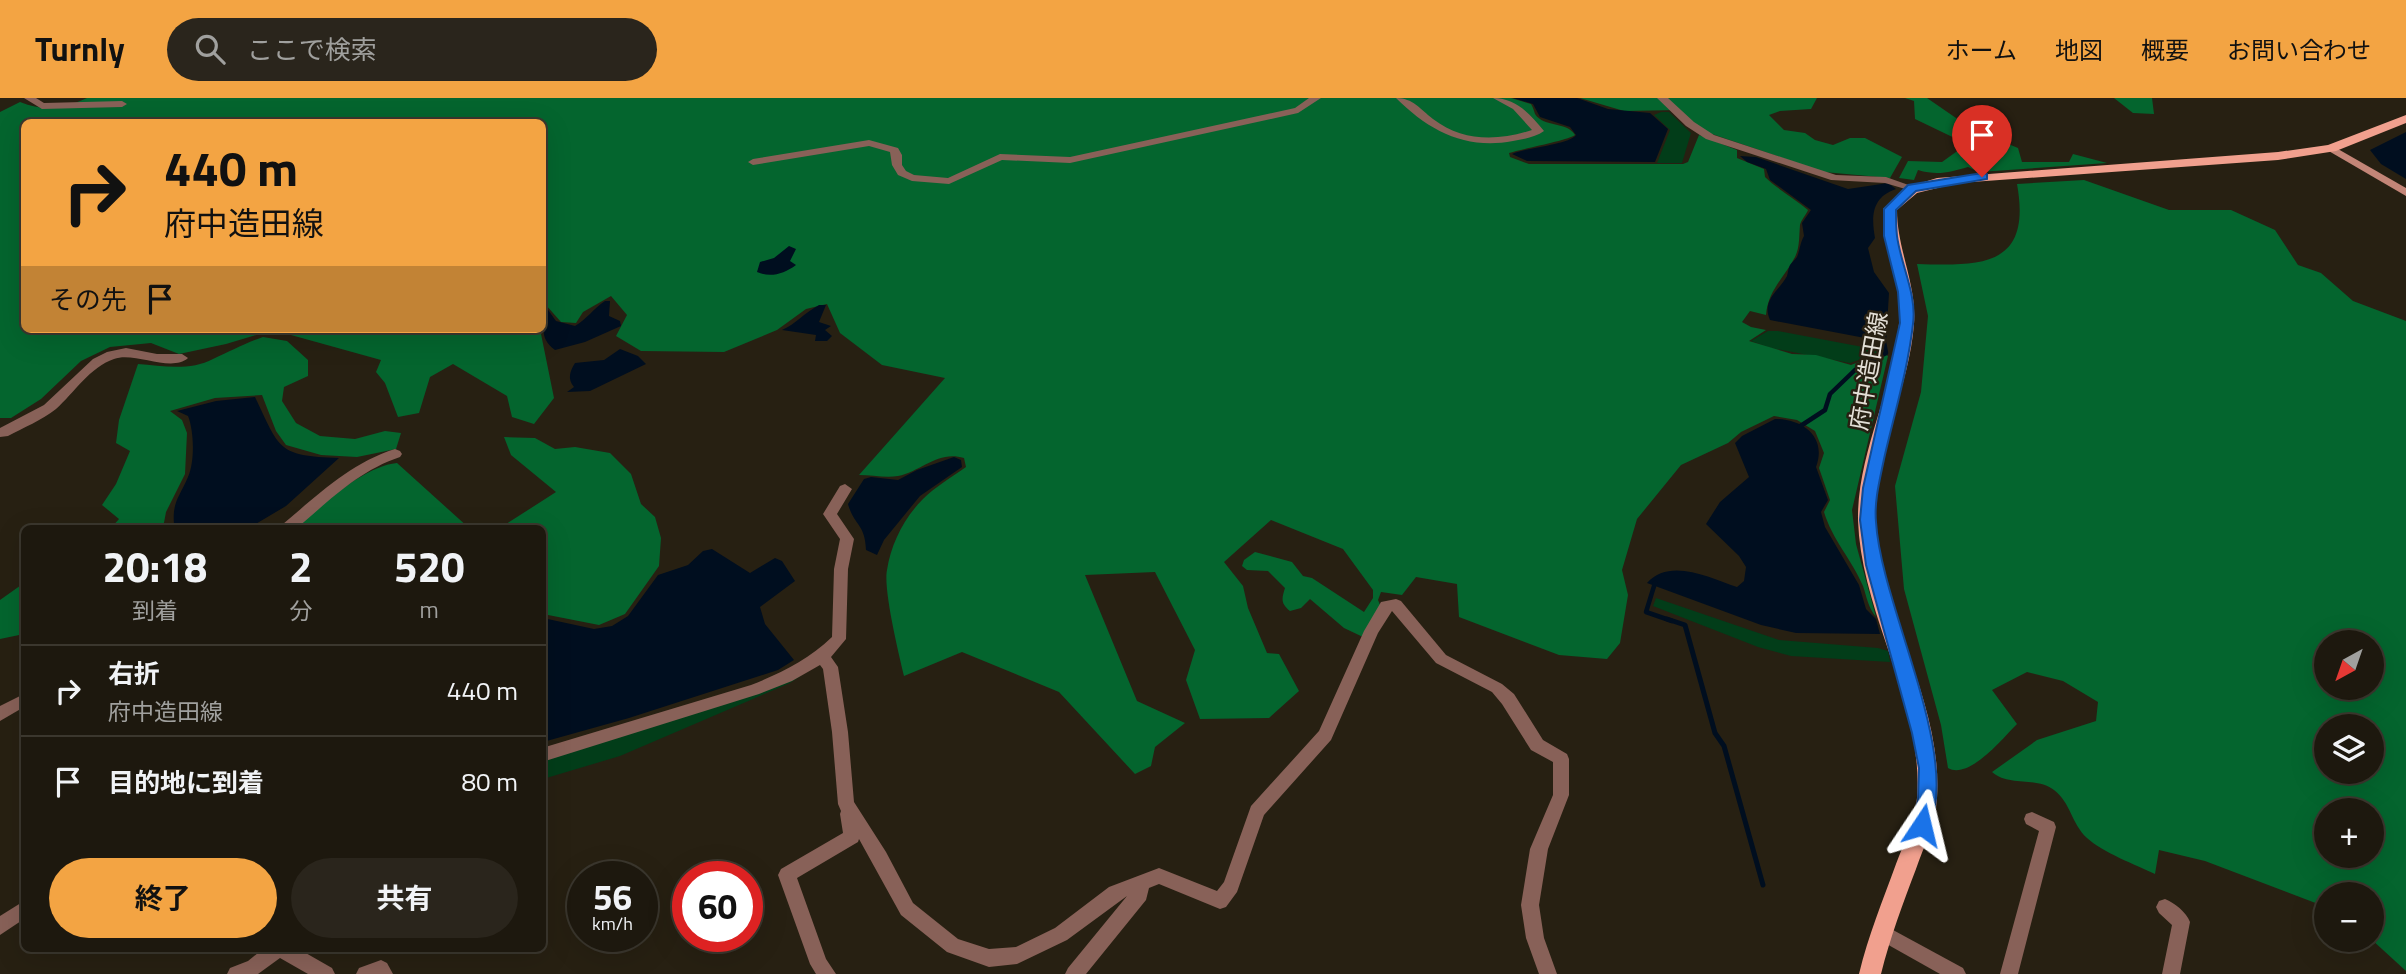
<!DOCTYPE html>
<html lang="ja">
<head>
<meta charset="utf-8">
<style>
  :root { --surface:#1d180e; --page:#2a251c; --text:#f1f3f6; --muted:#a0a09e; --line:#3b372e; --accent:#f3a443 }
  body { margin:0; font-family:"Titillium Web","Noto Sans JP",sans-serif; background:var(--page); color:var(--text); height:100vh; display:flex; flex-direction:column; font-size:26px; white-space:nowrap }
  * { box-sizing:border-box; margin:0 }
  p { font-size:23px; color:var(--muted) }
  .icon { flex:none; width:38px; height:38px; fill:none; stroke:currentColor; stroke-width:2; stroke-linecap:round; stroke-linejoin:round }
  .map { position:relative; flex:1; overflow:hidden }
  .sheet { position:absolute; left:21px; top:427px; width:525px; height:427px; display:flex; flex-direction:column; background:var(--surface); border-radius:10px; box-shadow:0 7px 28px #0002,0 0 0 2px var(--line) }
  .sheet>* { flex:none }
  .banner { position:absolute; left:21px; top:21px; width:525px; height:214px; border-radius:10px; box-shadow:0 7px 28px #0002,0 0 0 2px var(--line); background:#f3a443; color:#111; overflow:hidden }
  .needle { width:46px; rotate:220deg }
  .buttons { position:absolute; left:2314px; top:532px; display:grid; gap:14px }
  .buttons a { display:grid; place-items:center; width:70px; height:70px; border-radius:50%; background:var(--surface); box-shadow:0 7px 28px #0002,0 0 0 2px var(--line); font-size:35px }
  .speed { position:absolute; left:567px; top:763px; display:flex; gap:14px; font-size:35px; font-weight:700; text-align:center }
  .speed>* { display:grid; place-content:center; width:91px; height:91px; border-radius:50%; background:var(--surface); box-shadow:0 7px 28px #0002,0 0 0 2px var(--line); line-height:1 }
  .speed small { font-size:18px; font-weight:400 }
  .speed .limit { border:10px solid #d22; background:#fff; color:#111 }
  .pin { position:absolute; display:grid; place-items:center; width:60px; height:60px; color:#fff; margin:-72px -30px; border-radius:50% 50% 50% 0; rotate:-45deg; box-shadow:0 0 7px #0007 }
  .pin .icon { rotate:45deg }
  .me { position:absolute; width:77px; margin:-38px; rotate:10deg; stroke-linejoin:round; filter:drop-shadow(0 0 5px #0008) }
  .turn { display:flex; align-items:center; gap:24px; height:147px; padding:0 28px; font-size:32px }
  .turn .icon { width:91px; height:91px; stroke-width:2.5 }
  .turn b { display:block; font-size:49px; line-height:60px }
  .then { display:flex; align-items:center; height:66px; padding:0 28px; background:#0003; gap:14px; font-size:26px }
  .eta { display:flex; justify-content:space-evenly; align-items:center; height:119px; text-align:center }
  .eta b { font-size:42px; font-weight:700; line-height:49px }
  .cta { display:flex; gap:14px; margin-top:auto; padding:14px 28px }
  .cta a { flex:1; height:80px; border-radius:42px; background:var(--accent); color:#111; font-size:28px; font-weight:700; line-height:80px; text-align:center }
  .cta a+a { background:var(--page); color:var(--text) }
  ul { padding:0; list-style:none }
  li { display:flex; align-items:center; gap:21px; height:91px; padding:0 28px; border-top:2px solid var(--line) }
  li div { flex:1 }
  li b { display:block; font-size:26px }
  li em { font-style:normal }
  header { display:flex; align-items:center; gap:42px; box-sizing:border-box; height:98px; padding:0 35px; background:var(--accent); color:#111 }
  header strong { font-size:33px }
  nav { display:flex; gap:38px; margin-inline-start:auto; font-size:24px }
  .search { width:490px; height:63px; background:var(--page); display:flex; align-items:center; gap:18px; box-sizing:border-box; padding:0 24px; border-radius:38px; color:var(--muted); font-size:26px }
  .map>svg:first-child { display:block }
  .green { fill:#023d19 }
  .forest { fill:#04652e; fill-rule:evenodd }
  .water { fill:#000e1f }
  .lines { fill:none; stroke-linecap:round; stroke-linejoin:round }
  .stream-far1 { stroke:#000e1f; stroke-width:4.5 }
  .stream { stroke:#000e1f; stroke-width:5 }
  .street { fill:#886158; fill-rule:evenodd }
  .secondary { fill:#c38577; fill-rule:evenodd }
  .primary { fill:#f1a08e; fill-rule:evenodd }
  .route { fill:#1a73e8; stroke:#114b97; stroke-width:2 }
  .labels { text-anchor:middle; stroke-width:5; stroke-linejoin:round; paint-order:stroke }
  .street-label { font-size:24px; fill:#e3dfd6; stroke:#272012 }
</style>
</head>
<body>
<header>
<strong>Turnly</strong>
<div class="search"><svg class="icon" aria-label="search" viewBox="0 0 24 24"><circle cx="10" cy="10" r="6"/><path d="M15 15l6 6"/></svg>ここで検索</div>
<nav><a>ホーム</a><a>地図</a><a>概要</a><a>お問い合わせ</a></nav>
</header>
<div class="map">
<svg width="2406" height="876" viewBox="0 0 2406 876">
  <rect width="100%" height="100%" fill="#272012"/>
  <!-- green -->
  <g class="green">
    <path d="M 1661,14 L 1669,14 L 1691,35 L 1682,65 L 1657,65 L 1670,32 L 1654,17 Z"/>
    <path d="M 1768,233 L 1778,233 L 1884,253 L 1850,265 L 1771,250 L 1751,243 Z"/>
    <path d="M 1656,500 L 1779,542 L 1878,550 L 1888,553 L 1890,564 L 1791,558 L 1758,549 L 1653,508 Z"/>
    <path d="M 802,577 L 790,585 L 620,658 L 543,681 L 543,662 Z"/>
  </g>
  <!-- forest -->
  <g class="forest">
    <path d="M 87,0 L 1511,0 L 1531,6 C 1533,9 1534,13 1535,16 C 1544,30 1567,23 1575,37 C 1569,42 1522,51 1509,55 L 1510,59 L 1529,66 L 1683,66 L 1688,64 L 1699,37 L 1737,52 L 1737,60 L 1764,71 L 1765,79 C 1776,90 1795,101 1808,112 C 1806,117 1801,122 1800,127 C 1799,137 1800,149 1795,159 C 1784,180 1768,192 1766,217 L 1750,213 L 1742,224 L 1751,229 L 1766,232 L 1749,243 L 1792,256 L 1816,257 L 1851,267 L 1882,255 L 1888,258 L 1852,412 L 1856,446 L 1876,519 C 1868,509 1867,500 1863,488 C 1852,462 1832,441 1824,414 L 1830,402 L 1819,370 L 1824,355 L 1815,333 L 1797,322 L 1774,318 L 1741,334 L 1728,345 L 1681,367 L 1637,421 L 1622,472 L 1628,497 L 1620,545 L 1607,561 L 1559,557 L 1459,519 L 1457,486 L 1416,479 L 1402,497 L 1381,494 L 1378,502 L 1381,509 L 1363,539 L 1344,530 L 1310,501 L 1301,510 L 1290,513 C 1280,505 1282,500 1285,490 L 1268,473 L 1247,472 L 1242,468 L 1244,462 L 1255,454 L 1292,464 L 1303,478 L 1312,480 L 1364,514 L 1373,500 L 1373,492 L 1343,451 L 1271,422 L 1224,464 L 1243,488 L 1248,510 L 1267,555 L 1279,556 L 1299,593 L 1269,620 L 1200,621 L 1186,582 L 1195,552 L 1155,474 L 1085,477 L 1137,603 L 1185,625 L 1155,649 L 1151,668 L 1135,676 L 1059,594 L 962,554 L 904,578 C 899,557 883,491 887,472 C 891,446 904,420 923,401 C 935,389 952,379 966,369 L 964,360 C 938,352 922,373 898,378 C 886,380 871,377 859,377 L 945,280 L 882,267 L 840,235 L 827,206 L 806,211 L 777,232 L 724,254 L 641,253 L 616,238 L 627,217 L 611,198 L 583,214 L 576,225 L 561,224 L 545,206 L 543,217 L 542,24 L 24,24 L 24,231 L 540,231 L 554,300 L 534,326 L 512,319 L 507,298 L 453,266 L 430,279 L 419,315 L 398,319 L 385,285 L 376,274 L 381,262 L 273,232 L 226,246 L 179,256 L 151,245 L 110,249 L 81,263 L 41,301 L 11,320 L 0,320 L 0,14 L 20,4 C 45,14 63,11 87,0 Z"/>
    <path d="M 1580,0 L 1817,0 L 1811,11 L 1780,13 L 1769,17 L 1784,32 L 1805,35 L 1815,42 L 1833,47 L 1850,40 L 1865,40 L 1902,59 L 1890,80 L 1824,74 L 1703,33 L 1680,12 L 1624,13 Z"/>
    <path d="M 1905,0 L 1927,0 L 1972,31 L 2018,50 L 2022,64 L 2069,64 L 2073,56 L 2107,65 L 1979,74 L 1968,69 C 1950,74 1938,78 1918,72 L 1914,82 L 1899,80 L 1908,63 L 1942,64 L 1967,46 L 1915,21 L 1914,3 Z"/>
    <path d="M 2114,0 L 2152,0 L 2154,16 L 2133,15 Z"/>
    <path d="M 2084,82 L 2169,112 L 2231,112 L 2275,132 L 2298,167 L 2321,175 L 2353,203 L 2406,223 L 2406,873 L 2371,841 L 2371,796 L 2326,796 L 2326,809 L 2205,763 L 2159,752 L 2155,776 C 2136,767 2102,754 2087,740 C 2071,725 2071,705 2054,692 C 2035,678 2009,689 1992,674 L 2037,642 L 2096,623 L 2098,604 L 2063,583 L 2027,574 L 1992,592 L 2017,626 C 2002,641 1969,682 1948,670 L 1941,627 L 1904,491 L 1895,388 L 1921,294 L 1928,218 L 1917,166 C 1982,168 2032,169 2017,86 ZM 2326,544 L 2371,544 L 2371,590 L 2326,590 ZM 2326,628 L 2371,628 L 2371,674 L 2326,674 ZM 2326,712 L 2371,712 L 2371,758 L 2326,758 Z"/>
    <path d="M 263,239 L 287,243 L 308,262 L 308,278 L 284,289 L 282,303 L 296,325 L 320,338 L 355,341 L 385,333 L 401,335 L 396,351 L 357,359 L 321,357 L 286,347 L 276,333 L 262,297 L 215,300 L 170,313 L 182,322 L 187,335 L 185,376 L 166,414 L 163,430 L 111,430 L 119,421 L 102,407 L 116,386 L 130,353 L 116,345 L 119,322 L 138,266 C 162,268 191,273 213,261 C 231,253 243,246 263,239 Z"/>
    <path d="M 504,339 L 535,340 L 555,351 L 575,349 L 610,355 L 631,376 L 641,406 L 655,419 L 661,440 L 659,468 L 625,516 L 599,527 L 543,516 L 542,430 L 500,430 L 556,394 L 511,357 Z"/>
    <path d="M 397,365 L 469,430 L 294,430 C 320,409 363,368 397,365 Z"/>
    <path d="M 24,485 L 24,536 L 0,541 L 0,502 Z"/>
  </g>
  <!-- water -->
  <g class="water">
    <path d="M 1513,0 L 1577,0 L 1608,11 L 1650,15 L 1668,31 L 1655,64 L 1527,63 L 1512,56 C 1528,49 1568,47 1576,37 L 1570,29 L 1540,19 L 1533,6 Z"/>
    <path d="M 2406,34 L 2406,81 L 2381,66 L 2370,52 Z"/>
    <path d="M 1740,58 L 1756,59 L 1848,91 L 1888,85 L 1896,91 C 1872,99 1871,118 1875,140 L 1868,150 L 1874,174 L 1889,195 L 1886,244 L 1770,222 C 1761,202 1779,193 1787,178 C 1788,175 1788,171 1790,167 C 1792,164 1795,162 1797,159 C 1800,152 1800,145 1804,138 L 1802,125 L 1811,112 L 1770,82 L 1766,71 L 1747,64 Z"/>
    <path d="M 789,148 L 796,151 L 790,163 L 796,167 C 784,176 770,180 757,174 L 760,164 L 774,160 Z"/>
    <path d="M 605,203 L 610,203 L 609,218 L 620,223 L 621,228 L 585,244 L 555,252 C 537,238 546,228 546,209 L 556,223 L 575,228 C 587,221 593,211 605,203 Z"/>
    <path d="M 819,207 L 826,207 L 819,224 L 831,228 L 825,232 L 832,238 L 827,243 L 815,243 L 816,237 L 782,232 C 796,226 804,215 819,207 Z"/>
    <path d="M 620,251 L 638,258 L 646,266 L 590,293 L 567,294 L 574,289 C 567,281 570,273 575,265 L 604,262 Z"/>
    <path d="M 255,299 C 280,351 277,358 339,360 L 286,408 L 249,430 L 170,430 L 174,426 C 172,404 180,398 188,379 C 195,363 194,333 188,318 L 177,313 L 216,303 Z"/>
    <path d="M 1775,321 C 1804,321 1827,340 1816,369 L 1828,402 L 1821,414 L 1825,429 L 1859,487 L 1866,511 L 1876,521 L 1880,536 L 1796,535 L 1761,527 L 1647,485 C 1670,459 1710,480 1737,489 L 1744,483 L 1746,469 L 1739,458 L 1706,426 L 1720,404 L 1749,379 L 1735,345 L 1742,338 Z"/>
    <path d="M 954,359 L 961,362 L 962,369 L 920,398 L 884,442 L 877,457 L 866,452 C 865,425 854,428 848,406 L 864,381 L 871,379 L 898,382 L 917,372 Z"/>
    <path d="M 712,451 L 750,475 L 775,460 L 782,463 L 795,483 L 760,509 L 765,526 L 794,562 L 778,572 L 629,620 L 543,644 L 543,520 L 594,531 L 612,528 L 628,518 L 658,477 L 688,467 L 703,453 Z"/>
  </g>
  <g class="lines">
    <!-- stream-far1 -->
    <g class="stream-far1">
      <path d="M 1799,329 L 1825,312 L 1830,296 L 1855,272 L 1886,255 L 1883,239"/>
      <path d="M 1655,485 L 1646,514 L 1672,523"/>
    </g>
    <!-- stream -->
    <path class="stream" d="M 1667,521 L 1685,527 L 1715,635 L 1724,648 L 1763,787"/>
    <!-- street -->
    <g class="street">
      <path d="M 24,0 L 36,0 L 44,5 L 122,3 L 127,6 L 122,9 L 42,11 Z"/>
      <path d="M 1309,0 L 1321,0 L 1298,15 L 1070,65 L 1002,62 L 949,86 L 912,83 L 898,77 L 892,67 L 890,54 L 869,48 L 753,67 L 748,64 L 753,61 L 869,42 L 898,50 L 902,57 L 902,67 L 906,73 L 914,77 L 948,80 L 1000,56 L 1070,59 L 1295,10 Z"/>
      <path d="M 1396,0 C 1413,0 1420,11 1433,21 C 1463,44 1498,43 1532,32 L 1513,11 L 1493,0 C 1516,0 1530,16 1544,33 C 1536,39 1524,41 1513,43 C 1466,52 1429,33 1396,0 Z"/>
      <path d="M 1657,0 L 1668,0 L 1694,24 L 1714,37 L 1836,77 L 1886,79 L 1917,90 L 1912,93 L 1885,85 L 1831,82 L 1706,41 L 1686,28 Z"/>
      <path d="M 126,250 L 157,256 L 182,256 L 188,260 C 171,275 134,253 114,261 C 90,269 74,295 56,311 C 42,322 23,330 8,338 L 0,339 L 0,330 L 44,307 L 93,261 L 107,254 Z"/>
      <path d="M 395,351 L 400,353 L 402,356 L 400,359 C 358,373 329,403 297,430 L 281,430 L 283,426 C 318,397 350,365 395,351 Z"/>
      <path d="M 845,386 L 852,391 L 837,416 L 854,441 L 848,471 L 846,541 L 831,559 L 838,569 L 848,634 L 854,704 L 886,754 L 913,805 L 958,841 L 989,851 L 1016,849 L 1055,830 L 1109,789 L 1159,770 L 1217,793 L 1224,784 L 1251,708 L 1319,633 L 1364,533 L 1381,504 L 1396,501 L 1401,503 L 1446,557 L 1502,586 L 1514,596 L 1543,642 L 1567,656 L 1569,661 L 1569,697 L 1548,751 L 1539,807 L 1544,840 L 1557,876 L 1539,876 L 1526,840 L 1521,807 L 1530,751 L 1553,697 L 1553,664 L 1531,652 L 1502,606 L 1492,594 L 1436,565 L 1392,513 L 1378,535 L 1331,642 L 1264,717 L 1237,794 L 1226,809 L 1220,811 L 1159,786 L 1149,790 L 1146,802 L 1086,876 L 1065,876 L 1068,870 L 1127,798 L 1067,842 L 1017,866 L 989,869 L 947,854 L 901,817 L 859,741 L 858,744 L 797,780 L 826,861 L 836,876 L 816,876 L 810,866 L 778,777 L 781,771 L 843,735 L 840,716 L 841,713 L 838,706 L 832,634 L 823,571 L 820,567 L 792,583 L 759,596 L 542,664 L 542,650 L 751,587 C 781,575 808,562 832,539 L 834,471 L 840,441 L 823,416 L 840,388 Z"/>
      <path d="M 24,596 L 24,609 L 0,623 L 0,608 Z"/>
      <path d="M 2032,714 L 2054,724 L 2056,729 L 2018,876 L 2000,876 L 2039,733 L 2026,726 L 2024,721 L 2026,716 Z"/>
      <path d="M 2165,801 C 2175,805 2186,814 2190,824 L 2180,876 L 2162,876 L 2172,827 L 2159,815 L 2156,809 L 2159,803 Z"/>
      <path d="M 24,803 L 24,821 L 0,837 L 0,818 Z"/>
      <path d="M 1882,826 L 1963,870 L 1966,876 L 1940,876 L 1876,840 L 1873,834 L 1876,828 Z"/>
      <path d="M 264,850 L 297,850 L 332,870 L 335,876 L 308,876 L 280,860 L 258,876 L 227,876 L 230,870 L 248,863 Z"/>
      <path d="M 381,862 L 387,865 L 393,876 L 356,876 L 359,870 Z"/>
    </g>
    <!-- secondary -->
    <path class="secondary" d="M 2331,47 L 2406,90 L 2406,98 L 2327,52 L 2327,48 Z"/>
    <!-- primary -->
    <path class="primary" d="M 2406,17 L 2406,25 L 2336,53 L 2278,62 L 1958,85 L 1917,95 L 1897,112 C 1897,151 1917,187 1914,226 C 1909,293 1872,355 1876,423 C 1880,518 1943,603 1937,700 C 1936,724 1924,748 1916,771 C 1903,805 1890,840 1881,876 L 1859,876 C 1868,838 1883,802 1896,766 C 1904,745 1915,723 1917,700 C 1924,603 1861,518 1858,422 C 1857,355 1894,292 1899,226 C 1903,187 1883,150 1883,111 L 1908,89 L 1937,80 L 2278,54 L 2328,47 Z"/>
  </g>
  <!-- route -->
  <path class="route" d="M 1982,75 L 1987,76 L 1987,81 L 1916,93 L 1896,112 C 1896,120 1896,130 1897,138 C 1901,168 1917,196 1913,226 C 1908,271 1894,317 1884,361 C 1880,381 1874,403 1876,424 C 1881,509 1963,658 1928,733 L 1922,735 L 1915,733 L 1912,727 L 1918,702 L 1919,670 L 1912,635 L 1866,467 L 1860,422 L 1863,390 L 1900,225 L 1898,194 L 1884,138 L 1884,111 L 1908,87 Z"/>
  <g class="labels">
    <!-- street labels -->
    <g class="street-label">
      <text transform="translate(1869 273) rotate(-80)" y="8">府中造田線</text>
    </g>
  </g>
</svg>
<div class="buttons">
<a><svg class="needle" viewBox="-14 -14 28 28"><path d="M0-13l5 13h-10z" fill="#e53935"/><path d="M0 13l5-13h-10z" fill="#a0a09e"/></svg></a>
<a><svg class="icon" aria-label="layers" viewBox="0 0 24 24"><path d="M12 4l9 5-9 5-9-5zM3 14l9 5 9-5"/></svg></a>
<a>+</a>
<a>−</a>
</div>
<div class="speed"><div>56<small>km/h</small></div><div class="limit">60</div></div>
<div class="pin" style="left:1982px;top:79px;background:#d93025"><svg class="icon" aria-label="arrive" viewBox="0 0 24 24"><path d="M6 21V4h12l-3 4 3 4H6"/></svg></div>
<svg class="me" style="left:1922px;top:727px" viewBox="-20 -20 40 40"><path d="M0-17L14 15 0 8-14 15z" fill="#1a73e8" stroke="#fff" stroke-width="4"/></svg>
<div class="banner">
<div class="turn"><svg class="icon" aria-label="right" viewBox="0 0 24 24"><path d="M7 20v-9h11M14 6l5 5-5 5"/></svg><div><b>440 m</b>府中造田線</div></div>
<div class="then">その先<svg class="icon" aria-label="arrive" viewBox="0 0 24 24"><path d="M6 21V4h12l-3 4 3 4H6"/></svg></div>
</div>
<section class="sheet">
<div class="eta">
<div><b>20:18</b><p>到着</p></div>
<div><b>2</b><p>分</p></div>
<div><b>520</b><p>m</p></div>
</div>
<ul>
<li><svg class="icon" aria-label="right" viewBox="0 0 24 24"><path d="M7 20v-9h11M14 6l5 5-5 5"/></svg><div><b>右折</b><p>府中造田線</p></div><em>440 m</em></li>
<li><svg class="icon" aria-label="arrive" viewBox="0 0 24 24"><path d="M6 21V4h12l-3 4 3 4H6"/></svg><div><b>目的地に到着</b></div><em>80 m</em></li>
</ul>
<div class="cta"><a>終了</a><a>共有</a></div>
</section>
</div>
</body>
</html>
